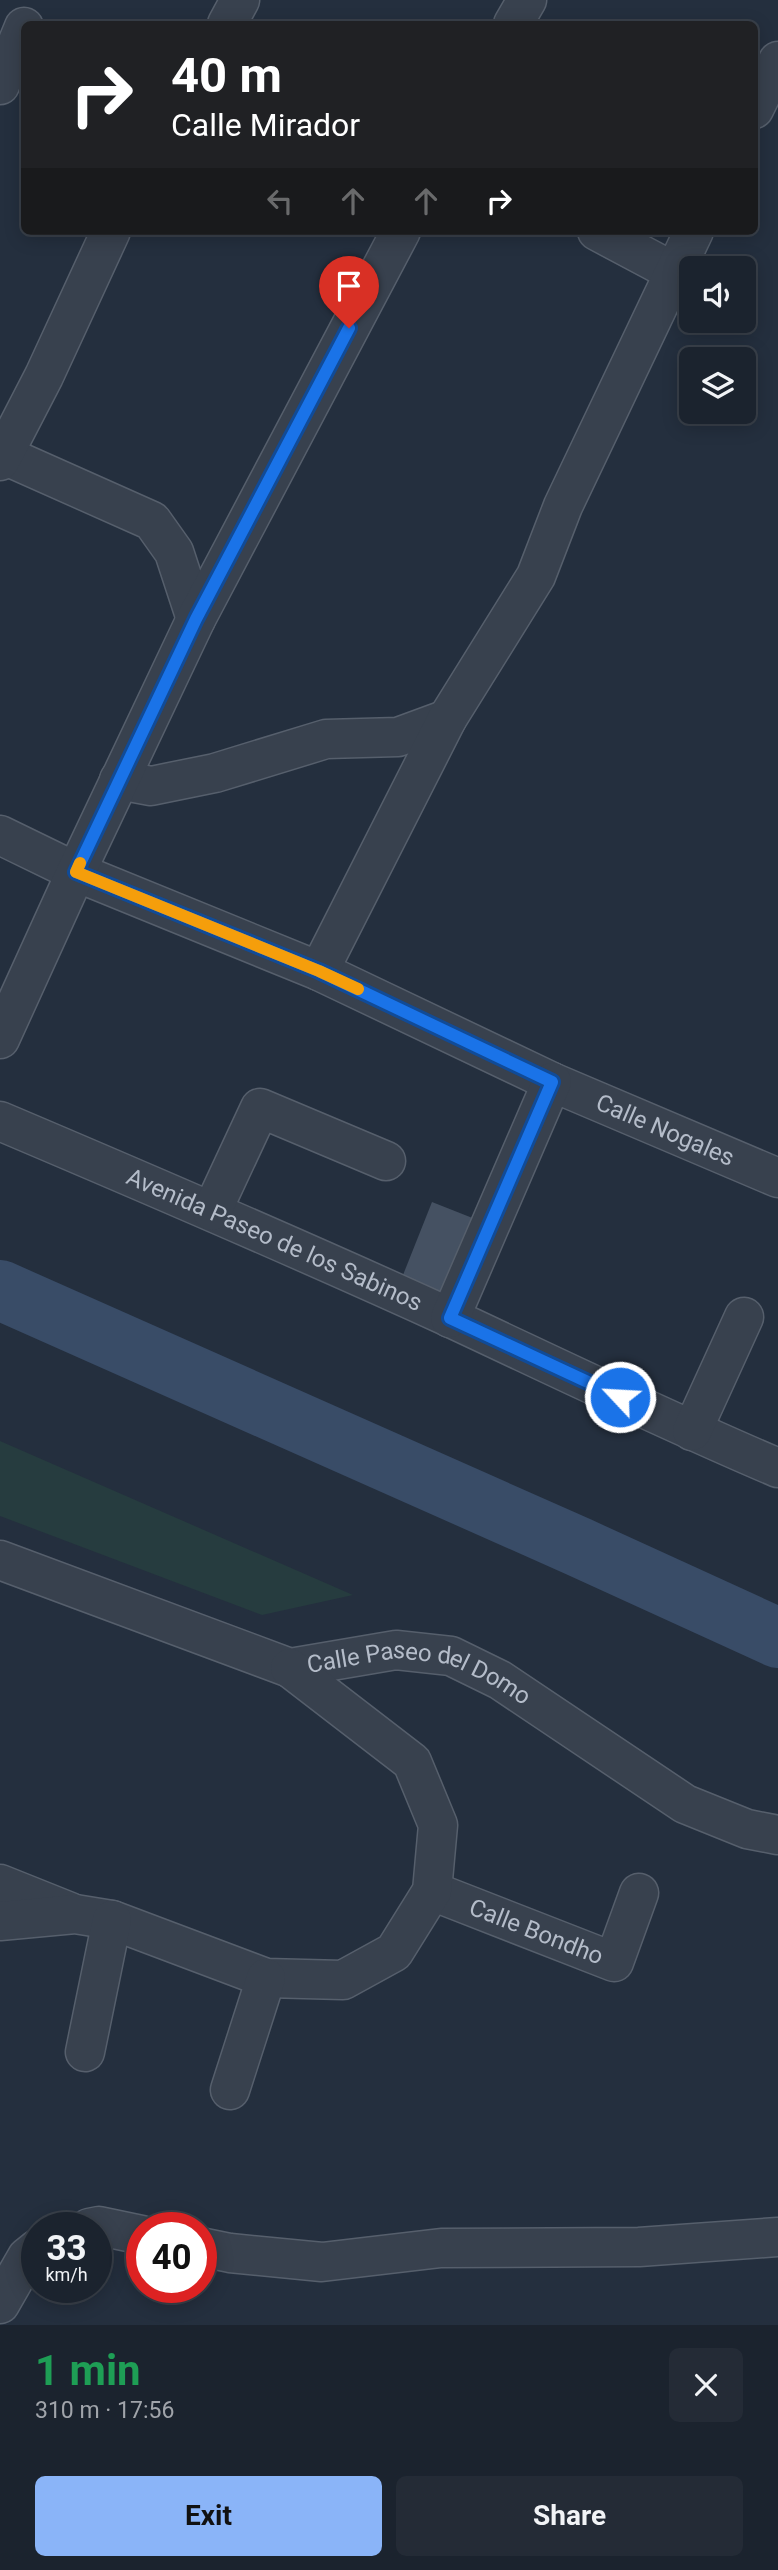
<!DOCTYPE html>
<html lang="en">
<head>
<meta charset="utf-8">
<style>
  :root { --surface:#1b232e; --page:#242b36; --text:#f1f3f6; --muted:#a0a4aa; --line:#39404a; --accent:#8ab4f8 }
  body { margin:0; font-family:Roboto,sans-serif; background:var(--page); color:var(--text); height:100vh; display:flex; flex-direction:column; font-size:26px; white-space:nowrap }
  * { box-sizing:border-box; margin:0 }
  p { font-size:23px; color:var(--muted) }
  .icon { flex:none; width:38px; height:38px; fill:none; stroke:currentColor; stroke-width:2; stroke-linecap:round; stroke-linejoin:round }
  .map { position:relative; height:2325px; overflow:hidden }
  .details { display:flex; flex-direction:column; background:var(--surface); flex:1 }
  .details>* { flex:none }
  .guide { position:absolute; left:21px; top:21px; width:737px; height:214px; border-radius:10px; box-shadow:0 4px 18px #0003,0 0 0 2px var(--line); background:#202124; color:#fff; overflow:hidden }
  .fabs { position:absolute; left:679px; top:256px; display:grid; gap:14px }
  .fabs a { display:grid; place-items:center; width:77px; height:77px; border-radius:10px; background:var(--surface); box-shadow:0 4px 18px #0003,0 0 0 2px var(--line); font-size:35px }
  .speed { position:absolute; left:21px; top:2212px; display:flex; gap:14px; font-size:35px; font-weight:700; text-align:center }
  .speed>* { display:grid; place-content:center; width:91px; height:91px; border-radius:50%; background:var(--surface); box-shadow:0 4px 18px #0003,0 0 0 2px var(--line); line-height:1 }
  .speed small { font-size:18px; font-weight:400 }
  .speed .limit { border:10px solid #d22; background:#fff; color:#111 }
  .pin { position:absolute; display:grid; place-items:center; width:60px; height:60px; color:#fff; margin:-72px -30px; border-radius:50% 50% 50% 0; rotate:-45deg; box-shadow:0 0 7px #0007 }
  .pin .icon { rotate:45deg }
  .me { position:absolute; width:77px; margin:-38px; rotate:295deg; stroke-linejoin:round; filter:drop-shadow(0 0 5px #0008) }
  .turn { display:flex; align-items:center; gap:24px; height:147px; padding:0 35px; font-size:32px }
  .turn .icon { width:91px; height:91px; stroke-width:2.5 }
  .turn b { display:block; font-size:49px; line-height:60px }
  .lanes { display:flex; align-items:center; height:66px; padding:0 35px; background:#0003; justify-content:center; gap:35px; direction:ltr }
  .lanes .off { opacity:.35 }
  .round { display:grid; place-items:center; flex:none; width:74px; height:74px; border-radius:10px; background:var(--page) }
  .headline { display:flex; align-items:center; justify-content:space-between; height:119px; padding:0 35px }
  h1 { font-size:42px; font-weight:700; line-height:52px; color:#1e9e55 }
  .button { display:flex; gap:14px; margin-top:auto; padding:14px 35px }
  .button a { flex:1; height:80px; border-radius:10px; background:var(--accent); color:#111; font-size:28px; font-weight:700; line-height:80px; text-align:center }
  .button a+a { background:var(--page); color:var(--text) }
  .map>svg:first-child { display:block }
  .green { fill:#263c3f }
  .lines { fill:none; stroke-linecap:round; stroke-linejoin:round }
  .river { stroke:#394c67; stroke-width:60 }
  .building { fill:#455162 }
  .minor-casing { stroke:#565f6c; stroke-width:41 }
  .minor { stroke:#38414e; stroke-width:38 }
  .route-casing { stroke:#114b97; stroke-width:18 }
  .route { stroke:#1a73e8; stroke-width:12 }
  .slow { stroke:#f59e0b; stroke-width:12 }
  .labels { text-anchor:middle; stroke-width:5; stroke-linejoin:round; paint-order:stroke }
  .street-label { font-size:24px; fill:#b4bcc9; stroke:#1d2633 }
</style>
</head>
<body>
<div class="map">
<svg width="778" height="2325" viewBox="0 0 778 2325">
  <rect width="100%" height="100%" fill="#242f3e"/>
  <!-- green -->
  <path class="green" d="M 0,1441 L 353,1595 L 262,1615 L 0,1516 Z"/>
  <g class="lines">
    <!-- river -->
    <path class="river" d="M 0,1290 L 579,1547 L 778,1638"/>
  </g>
  <!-- building -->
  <path class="building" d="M 432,1202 L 475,1219 L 443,1294 L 403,1275 Z"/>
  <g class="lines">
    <!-- minor casing -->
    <g class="minor-casing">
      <g id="minor">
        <path d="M 227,24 L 240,0"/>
        <path d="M 513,24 L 527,0"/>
        <path d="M 0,85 L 24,27"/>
        <path d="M 754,109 L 778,61"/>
        <path d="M 597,231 L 674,272"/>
        <path d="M 4,455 L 152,521 L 174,552 L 196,619"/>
        <path d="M 0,461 L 44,376 L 111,231"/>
        <path d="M 119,780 L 151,786 L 215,773 L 326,739 L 398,737 L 447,719"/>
        <path id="s1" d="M 0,835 L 76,872 L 319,971 L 552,1082 L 778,1178"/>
        <path d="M 319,971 L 447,719 L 536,576 L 563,506 L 694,231"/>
        <path d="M 0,1039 L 76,872 L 196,619 L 401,231"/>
        <path id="s2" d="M 0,1121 C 151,1185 302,1250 451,1318 C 560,1369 667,1421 778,1468"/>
        <path d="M 212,1211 L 260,1108 L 386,1161"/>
        <path d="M 450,1318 L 552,1082"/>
        <path d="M 692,1431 L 744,1317"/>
        <path id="s3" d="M 0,1560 L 290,1668 L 396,1650 L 451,1656 L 500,1680 L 685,1804 L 747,1829 L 778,1835"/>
        <path d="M 0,1884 L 70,1912"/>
        <path id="s4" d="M 432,1891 L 614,1962 L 639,1893"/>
        <path d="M 0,1921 L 75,1914 L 112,1920 L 266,1978 L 343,1980 L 394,1952 L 432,1891 L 438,1825 L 412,1762 L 290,1668"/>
        <path d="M 85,2052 L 112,1920"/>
        <path d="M 230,2090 L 266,1978"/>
        <path d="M 89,2228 L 99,2226 L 142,2235"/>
        <path d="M 201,2247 L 230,2253 L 322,2262 L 441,2248 L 639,2247 L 778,2237"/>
        <path d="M 0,2304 L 27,2257 L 37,2249"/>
      </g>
    </g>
    <!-- minor -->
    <use href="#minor" class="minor"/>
  </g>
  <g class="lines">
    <!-- route casing -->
    <g class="route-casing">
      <path id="route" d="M 349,328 L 196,619 L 76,872 L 319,971 L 552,1082 L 450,1318 L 620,1397"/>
    </g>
    <!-- route -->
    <use href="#route" class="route"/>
    <!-- slow -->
    <path class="slow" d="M 80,863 L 76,872 L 319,971 L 358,989"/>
  </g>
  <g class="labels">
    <!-- street labels -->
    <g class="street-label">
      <text dy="8" stroke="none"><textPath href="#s1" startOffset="728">Calle Nogales</textPath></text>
      <text dy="8" stroke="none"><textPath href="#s2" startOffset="299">Avenida Paseo de los Sabinos</textPath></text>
      <text dy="8" stroke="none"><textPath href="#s3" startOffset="444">Calle Paseo del Domo</textPath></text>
      <text dy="8" stroke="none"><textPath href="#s4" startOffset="112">Calle Bondho</textPath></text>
    </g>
  </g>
</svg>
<div class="fabs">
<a><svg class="icon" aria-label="sound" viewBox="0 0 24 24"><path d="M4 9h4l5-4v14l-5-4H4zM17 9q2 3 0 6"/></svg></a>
<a><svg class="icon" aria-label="layers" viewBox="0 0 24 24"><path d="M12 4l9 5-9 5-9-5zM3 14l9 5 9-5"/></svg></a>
</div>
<div class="speed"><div>33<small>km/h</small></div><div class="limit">40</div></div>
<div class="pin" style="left:349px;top:328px;background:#d93025"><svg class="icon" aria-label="arrive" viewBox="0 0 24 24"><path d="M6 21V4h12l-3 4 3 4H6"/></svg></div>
<svg class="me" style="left:620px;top:1397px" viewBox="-20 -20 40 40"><circle r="17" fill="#1a73e8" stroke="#fff" stroke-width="3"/><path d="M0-11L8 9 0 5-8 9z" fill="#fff"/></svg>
<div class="guide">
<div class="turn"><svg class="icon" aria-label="right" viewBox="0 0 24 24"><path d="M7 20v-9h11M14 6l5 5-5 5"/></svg><div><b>40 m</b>Calle Mirador</div></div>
<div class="lanes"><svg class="icon off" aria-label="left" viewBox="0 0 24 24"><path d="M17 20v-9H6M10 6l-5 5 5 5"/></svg><svg class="icon off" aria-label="ahead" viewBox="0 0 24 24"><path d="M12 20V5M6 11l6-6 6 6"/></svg><svg class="icon off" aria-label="ahead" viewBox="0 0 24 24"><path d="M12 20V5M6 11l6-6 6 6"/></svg><svg class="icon" aria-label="right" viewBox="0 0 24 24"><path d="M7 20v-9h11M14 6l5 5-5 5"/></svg></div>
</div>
</div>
<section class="details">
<div class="headline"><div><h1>1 min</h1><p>310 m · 17:56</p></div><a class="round"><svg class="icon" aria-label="close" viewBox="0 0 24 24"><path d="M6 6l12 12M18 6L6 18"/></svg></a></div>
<div class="button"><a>Exit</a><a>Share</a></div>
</section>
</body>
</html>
